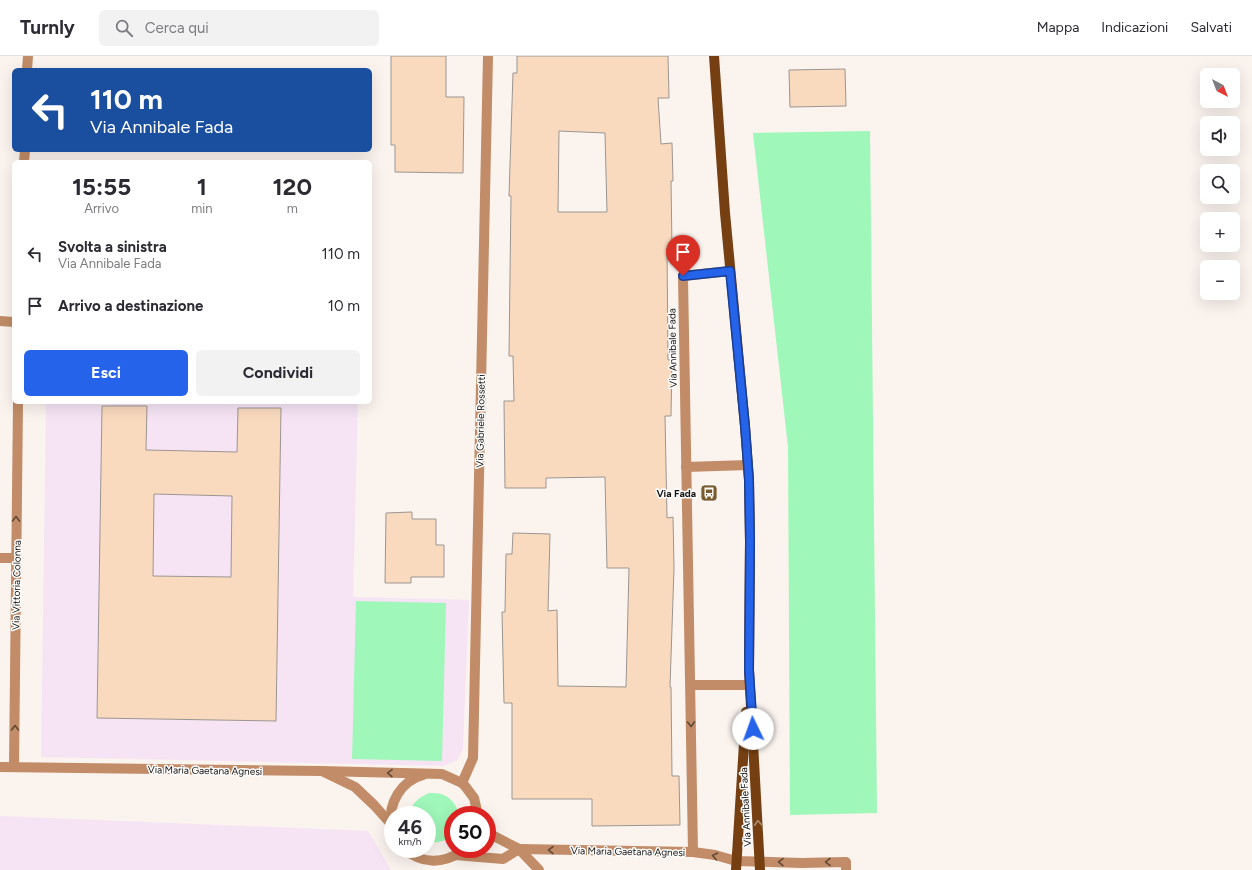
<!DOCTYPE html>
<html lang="it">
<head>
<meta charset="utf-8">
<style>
  :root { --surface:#fff; --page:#f2f2f3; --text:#2b2b33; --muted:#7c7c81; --line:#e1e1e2; --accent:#2563eb }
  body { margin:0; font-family:Figtree,sans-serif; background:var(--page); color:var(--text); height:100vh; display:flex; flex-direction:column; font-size:15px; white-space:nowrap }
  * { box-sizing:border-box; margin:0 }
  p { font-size:13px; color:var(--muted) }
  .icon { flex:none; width:22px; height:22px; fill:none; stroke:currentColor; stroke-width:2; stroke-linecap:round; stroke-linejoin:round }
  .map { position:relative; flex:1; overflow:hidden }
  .panel { position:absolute; left:12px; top:104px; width:360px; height:244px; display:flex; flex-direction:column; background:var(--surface); border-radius:6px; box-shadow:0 4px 16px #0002 }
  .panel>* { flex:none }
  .top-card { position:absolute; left:12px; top:12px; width:360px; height:84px; border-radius:6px; box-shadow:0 4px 16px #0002; background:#1a4fa0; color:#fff; overflow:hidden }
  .needle { width:26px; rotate:138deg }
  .fabs { position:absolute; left:1200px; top:12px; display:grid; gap:8px }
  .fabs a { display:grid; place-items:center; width:40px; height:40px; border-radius:6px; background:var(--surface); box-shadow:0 4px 16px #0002; font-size:20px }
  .speed { position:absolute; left:384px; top:750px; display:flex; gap:8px; font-size:20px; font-weight:700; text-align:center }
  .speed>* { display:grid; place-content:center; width:52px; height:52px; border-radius:50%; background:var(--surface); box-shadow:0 4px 16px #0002; line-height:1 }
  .speed small { font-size:10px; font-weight:400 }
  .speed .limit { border:6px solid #d22; background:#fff; color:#111 }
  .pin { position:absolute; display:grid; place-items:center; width:34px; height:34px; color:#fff; margin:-41px -17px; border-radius:50% 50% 50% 0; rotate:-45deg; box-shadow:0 0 4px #0007 }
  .pin .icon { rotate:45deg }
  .me { position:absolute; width:44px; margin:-22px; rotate:357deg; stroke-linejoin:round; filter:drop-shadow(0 0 3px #0008) }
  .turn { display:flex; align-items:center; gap:14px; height:84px; padding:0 12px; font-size:18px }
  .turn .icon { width:52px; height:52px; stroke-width:2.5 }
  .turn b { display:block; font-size:28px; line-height:34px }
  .eta { display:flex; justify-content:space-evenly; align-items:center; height:68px; text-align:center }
  .eta b { font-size:24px; font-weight:700; line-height:28px }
  .cta { display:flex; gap:8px; margin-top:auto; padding:8px 12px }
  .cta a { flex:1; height:46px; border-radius:6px; background:var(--accent); color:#fff; font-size:16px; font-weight:700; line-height:46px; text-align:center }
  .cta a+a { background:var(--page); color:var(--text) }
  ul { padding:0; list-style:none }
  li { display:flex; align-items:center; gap:12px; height:52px; padding:0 12px }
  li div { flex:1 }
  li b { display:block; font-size:15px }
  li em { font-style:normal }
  header { display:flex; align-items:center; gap:24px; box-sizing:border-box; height:56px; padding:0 20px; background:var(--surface); border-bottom:1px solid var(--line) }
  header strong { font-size:19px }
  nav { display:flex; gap:22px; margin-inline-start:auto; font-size:14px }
  .search { width:280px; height:36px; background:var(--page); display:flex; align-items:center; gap:10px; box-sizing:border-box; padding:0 14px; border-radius:6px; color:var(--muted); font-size:15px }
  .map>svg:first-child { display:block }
  .education { fill:#f6e4f5 }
  .green { fill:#9ff7b9 }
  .building { fill:#f9dabf; stroke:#9c9691; fill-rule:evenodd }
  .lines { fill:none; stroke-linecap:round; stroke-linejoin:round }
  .minor { stroke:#c18c67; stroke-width:10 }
  .major { stroke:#753f12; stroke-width:10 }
  .oneway { stroke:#624937 }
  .oneway2 { stroke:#ac8c71 }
  .route-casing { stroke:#184099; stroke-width:10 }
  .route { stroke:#2563eb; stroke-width:7 }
  .labels { text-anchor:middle; stroke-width:3; stroke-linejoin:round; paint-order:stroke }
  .street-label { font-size:10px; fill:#141210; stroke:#fff }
  .poi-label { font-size:10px; font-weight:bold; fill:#141210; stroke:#fff; text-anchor:end }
</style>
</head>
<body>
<header>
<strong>Turnly</strong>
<div class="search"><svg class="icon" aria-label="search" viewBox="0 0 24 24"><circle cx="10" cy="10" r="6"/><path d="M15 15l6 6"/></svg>Cerca qui</div>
<nav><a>Mappa</a><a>Indicazioni</a><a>Salvati</a></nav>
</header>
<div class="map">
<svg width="1252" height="814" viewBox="0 0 1252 814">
  <rect width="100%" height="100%" fill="#faf3ee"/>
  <!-- education -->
  <g class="education">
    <path d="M 46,346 L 358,346 L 353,541 L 469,544 L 463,693 L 457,704 L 444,710 L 41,701 Z"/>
    <path d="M 0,760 L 368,775 L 391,814 L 0,814 Z"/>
  </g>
  <!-- green -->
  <g class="green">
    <path d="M 870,75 L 877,757 L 790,759 L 788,391 L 753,77 Z"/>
    <path d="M 356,545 L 446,547 L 442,705 L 352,703 Z"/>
    <path d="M 429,737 C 445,736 455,743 459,759 L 453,759 L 453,778 C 446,786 437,787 427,786 L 427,759 L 409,759 C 412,747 418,742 429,737 Z"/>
  </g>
  <!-- building -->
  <g class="building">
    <path d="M 391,0 L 446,0 L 446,41 L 464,41 L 463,117 L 395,116 L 395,89 L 391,89 Z"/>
    <path d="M 517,0 L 668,0 L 669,42 L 658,42 L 661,88 L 672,87 L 673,125 L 671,125 L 672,192 L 667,192 L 668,304 L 672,304 L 671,360 L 665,360 L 667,462 L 673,461 L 674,512 L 670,631 L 671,631 L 672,720 L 679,720 L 680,769 L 592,770 L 592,743 L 512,743 L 512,647 L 504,647 L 502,556 L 505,556 L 506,498 L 512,498 L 513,477 L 550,478 L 548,555 L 557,554 L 558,630 L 626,631 L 629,512 L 607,512 L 605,421 L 546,422 L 546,432 L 505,432 L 504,345 L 514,345 L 513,300 L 509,300 L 511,140 L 509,140 L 513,17 L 517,17 ZM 559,75 L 605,77 L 607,156 L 558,156 Z"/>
    <path d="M 845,13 L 846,50 L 790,51 L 789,14 Z"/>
    <path d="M 102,350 L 147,350 L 146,394 L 237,396 L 238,352 L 281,352 L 276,665 L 97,662 ZM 154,438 L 232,440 L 231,521 L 153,520 Z"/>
    <path d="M 412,456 L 412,463 L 436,463 L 436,489 L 444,489 L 444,521 L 411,521 L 411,527 L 385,527 L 386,457 Z"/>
  </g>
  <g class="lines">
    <!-- minor -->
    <g class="minor">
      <path d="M 27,14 L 28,0"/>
      <path d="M 24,106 L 25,94"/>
      <path d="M 0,265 L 14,266"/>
      <path d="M 686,411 L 748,409"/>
      <path d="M 0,502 L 16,502"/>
      <path d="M 691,629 L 748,629"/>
      <path d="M 0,711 L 321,715 L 442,718 L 462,727 L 465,730 L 474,742 L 478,759"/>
      <path d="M 14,711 L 18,346"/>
      <path d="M 324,716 L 355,731 L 374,749 L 391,768"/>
      <path d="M 462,727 L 473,702 L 488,0"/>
      <path d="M 391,770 C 388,747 401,725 423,719"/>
      <path d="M 487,774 L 490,778 L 519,793 L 539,814"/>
      <path d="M 404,793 C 422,808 442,808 461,796"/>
      <path d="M 693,796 L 683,220 L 730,215"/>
      <path d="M 455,799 L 503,803 L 519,793 L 693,796 L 715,799 L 736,805 L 802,807 L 846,806 L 846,814"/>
    </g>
    <!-- major -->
    <g class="major">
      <path d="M 714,0 L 725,157 L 745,370 L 749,424 L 750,485 L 749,614 L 760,814"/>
      <path d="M 736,814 L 746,656"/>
    </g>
  </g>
  <!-- one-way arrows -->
  <defs><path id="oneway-chevron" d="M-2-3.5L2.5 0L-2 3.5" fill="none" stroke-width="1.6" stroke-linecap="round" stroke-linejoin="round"/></defs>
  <g class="oneway">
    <use href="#oneway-chevron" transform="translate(16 463) rotate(-89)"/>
    <use href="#oneway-chevron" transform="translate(691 668) rotate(89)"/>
    <use href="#oneway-chevron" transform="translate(15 672) rotate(-90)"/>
    <use href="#oneway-chevron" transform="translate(390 717) rotate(-178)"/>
    <use href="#oneway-chevron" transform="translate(551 794) rotate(-179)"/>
    <use href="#oneway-chevron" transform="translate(715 800) rotate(-168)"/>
    <use href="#oneway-chevron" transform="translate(781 806) rotate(-179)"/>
    <use href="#oneway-chevron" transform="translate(828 806) rotate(179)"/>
  </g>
  <use class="oneway2" href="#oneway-chevron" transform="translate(758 767) rotate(-93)"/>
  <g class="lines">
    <!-- route casing -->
    <g class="route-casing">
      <path id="route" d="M 683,220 L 730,215 L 745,370 L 749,424 L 750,485 L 749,614 L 753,673"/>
    </g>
    <!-- route -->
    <use href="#route" class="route"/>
  </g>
  <!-- icons -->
  <defs>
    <g id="bus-square" transform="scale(0.9)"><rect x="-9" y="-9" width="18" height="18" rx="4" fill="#785b2e" stroke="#fff"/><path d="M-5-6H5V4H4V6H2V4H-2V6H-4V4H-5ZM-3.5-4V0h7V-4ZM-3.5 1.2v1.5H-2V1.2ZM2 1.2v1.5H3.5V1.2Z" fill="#fff"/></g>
  </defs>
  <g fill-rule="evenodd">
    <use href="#bus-square" x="709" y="437"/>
  </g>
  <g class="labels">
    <!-- street labels -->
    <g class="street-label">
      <text transform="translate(672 292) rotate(-91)" y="4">Via Annibale Fada</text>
      <text transform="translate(480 365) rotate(-89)" y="4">Via Gabriele Rossetti</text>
      <text transform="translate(16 529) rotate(-89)" y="4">Via Vittoria Colonna</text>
      <text transform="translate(205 714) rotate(1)" y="4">Via Maria Gaetana Agnesi</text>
      <text transform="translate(745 751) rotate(-93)" y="4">Via Annibale Fada</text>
      <text transform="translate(628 795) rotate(1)" y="4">Via Maria Gaetana Agnesi</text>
    </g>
    <!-- poi labels -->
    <g class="poi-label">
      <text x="696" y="441">Via Fada</text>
    </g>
  </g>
</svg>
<div class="fabs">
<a><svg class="needle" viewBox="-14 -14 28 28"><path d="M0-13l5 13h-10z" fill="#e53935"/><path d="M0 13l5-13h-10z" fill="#7c7c81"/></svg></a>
<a><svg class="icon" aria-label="sound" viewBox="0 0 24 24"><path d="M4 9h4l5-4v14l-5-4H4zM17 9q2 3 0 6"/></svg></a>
<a><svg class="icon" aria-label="search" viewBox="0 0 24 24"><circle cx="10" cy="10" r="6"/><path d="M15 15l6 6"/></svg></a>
<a>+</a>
<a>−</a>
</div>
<div class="speed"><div>46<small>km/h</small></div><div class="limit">50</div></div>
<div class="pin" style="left:683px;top:220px;background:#d93025"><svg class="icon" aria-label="arrive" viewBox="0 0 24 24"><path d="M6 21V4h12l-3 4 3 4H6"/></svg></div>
<svg class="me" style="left:753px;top:673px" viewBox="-20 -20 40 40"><circle r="19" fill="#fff"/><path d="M0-13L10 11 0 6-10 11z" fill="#2563eb"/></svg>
<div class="top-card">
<div class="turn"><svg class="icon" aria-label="left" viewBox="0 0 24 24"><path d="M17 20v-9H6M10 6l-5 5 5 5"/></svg><div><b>110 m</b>Via Annibale Fada</div></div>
</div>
<section class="panel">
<div class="eta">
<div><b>15:55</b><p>Arrivo</p></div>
<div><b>1</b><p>min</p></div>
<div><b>120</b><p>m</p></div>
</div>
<ul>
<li><svg class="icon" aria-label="left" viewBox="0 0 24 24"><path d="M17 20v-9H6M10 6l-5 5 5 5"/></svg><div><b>Svolta a sinistra</b><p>Via Annibale Fada</p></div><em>110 m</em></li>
<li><svg class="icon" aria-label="arrive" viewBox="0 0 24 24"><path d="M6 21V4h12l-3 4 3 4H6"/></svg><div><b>Arrivo a destinazione</b></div><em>10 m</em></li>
</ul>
<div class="cta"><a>Esci</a><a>Condividi</a></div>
</section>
</div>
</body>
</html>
